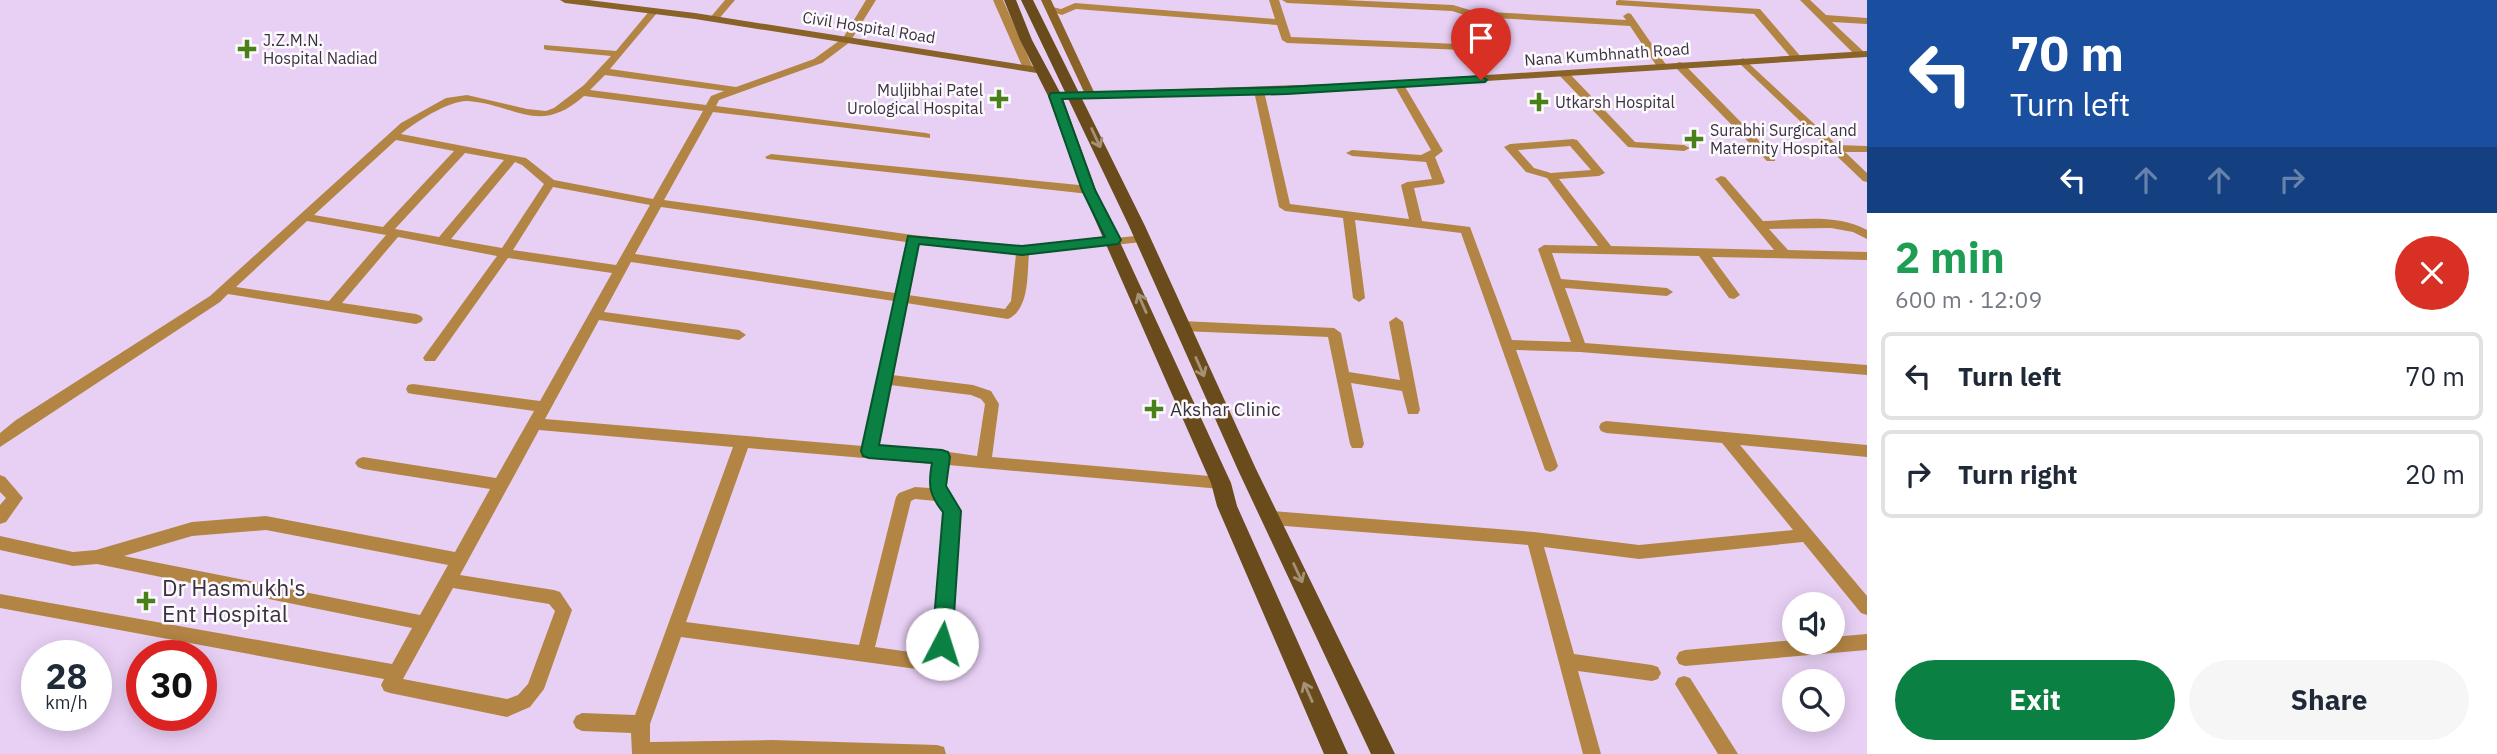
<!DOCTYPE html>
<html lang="en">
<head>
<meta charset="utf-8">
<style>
  :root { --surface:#fff; --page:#f6f6f7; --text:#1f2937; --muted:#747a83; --line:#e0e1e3; --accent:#0b8043 }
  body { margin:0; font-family:"IBM Plex Sans",sans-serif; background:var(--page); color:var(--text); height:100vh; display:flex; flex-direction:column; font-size:26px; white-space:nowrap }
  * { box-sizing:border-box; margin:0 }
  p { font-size:23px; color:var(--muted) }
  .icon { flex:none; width:38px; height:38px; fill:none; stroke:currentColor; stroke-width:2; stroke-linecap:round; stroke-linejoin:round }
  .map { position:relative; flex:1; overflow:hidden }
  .side { display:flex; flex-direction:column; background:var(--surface); width:630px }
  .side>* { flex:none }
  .banner { background:#1a4fa0; color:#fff; overflow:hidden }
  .controls { position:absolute; left:1782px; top:592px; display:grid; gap:14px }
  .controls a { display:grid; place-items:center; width:63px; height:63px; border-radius:50%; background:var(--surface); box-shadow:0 4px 18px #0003; font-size:35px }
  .speed { position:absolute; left:21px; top:640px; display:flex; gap:14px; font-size:35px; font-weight:700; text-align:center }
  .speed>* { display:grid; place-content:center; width:91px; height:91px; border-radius:50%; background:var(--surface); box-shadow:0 4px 18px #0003; line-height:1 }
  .speed small { font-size:18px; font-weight:400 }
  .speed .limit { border:10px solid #d22; background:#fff; color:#111 }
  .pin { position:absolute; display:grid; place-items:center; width:60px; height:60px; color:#fff; margin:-72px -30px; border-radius:50% 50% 50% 0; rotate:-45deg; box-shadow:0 0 7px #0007 }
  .pin .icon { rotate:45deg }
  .me { position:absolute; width:77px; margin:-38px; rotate:5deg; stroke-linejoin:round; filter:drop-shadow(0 0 5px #0008) }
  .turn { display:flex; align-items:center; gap:24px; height:147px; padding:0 28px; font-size:32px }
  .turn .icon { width:91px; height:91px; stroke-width:2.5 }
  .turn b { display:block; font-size:49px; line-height:60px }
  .lanes { display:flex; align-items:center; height:66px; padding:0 28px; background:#0003; justify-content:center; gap:35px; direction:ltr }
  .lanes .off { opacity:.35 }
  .round { display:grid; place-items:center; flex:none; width:74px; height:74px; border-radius:37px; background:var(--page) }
  .headline { display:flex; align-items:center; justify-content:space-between; height:119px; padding:0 28px }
  h1 { font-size:42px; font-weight:800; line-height:52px; color:#1e9e55 }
  .button { display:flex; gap:14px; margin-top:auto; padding:14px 28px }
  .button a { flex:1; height:80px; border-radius:42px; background:var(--accent); color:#fff; font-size:28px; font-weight:800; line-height:80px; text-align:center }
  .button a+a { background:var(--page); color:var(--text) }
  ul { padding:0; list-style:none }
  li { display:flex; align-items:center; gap:21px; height:88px; margin:0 14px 10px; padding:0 14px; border:4px solid var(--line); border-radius:10px }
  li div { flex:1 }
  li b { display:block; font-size:26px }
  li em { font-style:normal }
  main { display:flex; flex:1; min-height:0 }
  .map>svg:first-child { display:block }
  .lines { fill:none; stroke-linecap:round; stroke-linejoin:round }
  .street { fill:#b38545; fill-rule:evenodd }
  .secondary { fill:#896228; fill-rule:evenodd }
  .primary { fill:#6a4b1c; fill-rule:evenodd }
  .oneway { stroke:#a59176 }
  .route { fill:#0b8043; stroke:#07532c; stroke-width:2 }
  .poi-dot { fill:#498018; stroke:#fdfafe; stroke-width:2.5 }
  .labels { text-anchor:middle; stroke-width:5; stroke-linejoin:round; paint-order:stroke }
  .far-street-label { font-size:16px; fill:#3b3240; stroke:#fdfafe }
  .far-poi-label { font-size:16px; fill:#3b3240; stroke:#fdfafe; text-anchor:start }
  .poi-label { font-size:19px; fill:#3b3240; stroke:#fdfafe; text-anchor:start }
  .near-poi-label { font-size:23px; fill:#3b3240; stroke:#fdfafe; text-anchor:start }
</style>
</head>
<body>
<main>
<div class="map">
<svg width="1867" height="754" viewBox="0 0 1867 754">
  <rect width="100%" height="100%" fill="#e8d0f5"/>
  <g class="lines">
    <!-- street -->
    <g class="street">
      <path d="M 725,0 L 735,0 L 717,21 L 711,21 L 709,19 Z"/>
      <path d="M 866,0 L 876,0 L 850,42 L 822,63 L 719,100 L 716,106 L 926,133 L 930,134 L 930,138 L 713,112 L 664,200 L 913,235 L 1022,247 L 1146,235 L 1148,238 L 1146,241 L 1142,242 L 1029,254 C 1027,274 1030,309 1008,319 L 906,303 L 892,375 L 973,385 L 991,391 L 999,404 L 992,457 L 1221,477 L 1226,479 L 1229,483 L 1226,487 L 1221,489 L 948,465 L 945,486 L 960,511 L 951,644 L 939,665 L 924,670 L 681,637 L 650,724 L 650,742 L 772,740 L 937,745 L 944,747 L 946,754 L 632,754 L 631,733 L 582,731 L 576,728 L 573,722 L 576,716 L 582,713 L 635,715 L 733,447 L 539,430 L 460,575 L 554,590 L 560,592 L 572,610 L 544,689 L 530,707 L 507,717 L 390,693 L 384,691 L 381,685 L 384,679 L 0,608 L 0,594 L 392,664 L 412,628 L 97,564 L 73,566 L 0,550 L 0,536 L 73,552 L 96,550 L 192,522 L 266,516 L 455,552 L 490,489 L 363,469 L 358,467 L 355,463 L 358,459 L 363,457 L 496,478 L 534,411 L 413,394 L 408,393 L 406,389 L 408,385 L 413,384 L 540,401 L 612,273 L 508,258 L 435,361 L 425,361 L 423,358 L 425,355 L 497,256 L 398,237 L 342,303 L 416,314 L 421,316 L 423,319 L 421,322 L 416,324 L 228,294 L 220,302 L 0,447 L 0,433 L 16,420 L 210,296 L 401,123 L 446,98 L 467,95 L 527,109 L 546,111 L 554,108 L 584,85 L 611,56 L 547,50 L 544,49 L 544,45 L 616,51 L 651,9 L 657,9 L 657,13 L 610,69 L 736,87 L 814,59 L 843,38 ZM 605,75 L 724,91 L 711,96 L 706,105 L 590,90 ZM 584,96 L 703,111 L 653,199 L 554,180 L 526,158 L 401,134 C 415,122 450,100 468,101 C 517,105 539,136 584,96 ZM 396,140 L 454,151 L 383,227 L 314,215 ZM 465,153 L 504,160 L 439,237 L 395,229 ZM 515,162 L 522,165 L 544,184 L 502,248 L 451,239 ZM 553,187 L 650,205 L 616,265 L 513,250 ZM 661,207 L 906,242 L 895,293 L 635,254 ZM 307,221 L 386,235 L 329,301 L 236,287 ZM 918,243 L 1016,254 L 1011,301 L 1005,309 L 908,295 ZM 631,262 L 894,301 L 863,446 L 545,419 L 599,320 L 739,340 L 746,335 L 739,330 L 604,312 ZM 890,385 L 971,395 L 981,399 L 985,404 L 977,456 L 942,451 L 937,453 L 877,448 ZM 748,448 L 933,464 L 930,488 L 915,487 L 899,493 L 896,497 L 859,645 L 686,622 ZM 915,499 L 936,501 L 944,512 L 933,642 L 924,654 L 875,647 L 911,501 ZM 266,530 L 448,565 L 420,615 L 124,556 L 192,536 ZM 453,588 L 549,604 L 555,611 L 528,684 L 518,695 L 507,699 L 403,679 Z"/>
      <path d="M 993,0 L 1003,0 L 1033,68 L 1032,70 L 1023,68 Z"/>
      <path d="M 1269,0 L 1279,0 L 1291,37 L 1483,45 L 1468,16 L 1452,11 L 1287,3 L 1282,0 L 1345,0 L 1453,5 L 1473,11 L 1626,20 L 1623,16 L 1628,13 L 1631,14 L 1667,66 L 1658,68 L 1630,26 L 1478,17 L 1495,48 L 1490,51 L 1287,43 L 1282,40 L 1277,25 L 1076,9 L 1062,15 L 1047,10 L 1052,7 L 1061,9 L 1075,3 L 1275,19 Z"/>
      <path d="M 1619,0 L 1760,9 L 1802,58 L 1793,60 L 1754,14 L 1616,5 L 1616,1 Z"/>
      <path d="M 1800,0 L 1810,0 L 1826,15 L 1867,18 L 1867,24 L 1832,22 L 1864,52 L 1864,56 L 1856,56 Z"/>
      <path d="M 1743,58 L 1837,145 L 1867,146 L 1867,152 L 1845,152 L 1867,173 L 1867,182 L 1863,181 L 1739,63 L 1738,61 Z"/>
      <path d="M 1679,62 L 1683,63 L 1775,157 L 1775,161 L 1767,161 L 1675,67 L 1674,65 Z"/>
      <path d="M 1564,71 L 1568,72 L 1635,142 L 1684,145 L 1690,148 L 1684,151 L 1628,147 L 1560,76 L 1560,72 Z"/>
      <path d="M 1399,82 L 1404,85 L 1443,151 L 1435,157 L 1445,182 L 1443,184 L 1414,188 L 1422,221 L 1470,227 L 1512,340 L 1571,342 L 1538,249 L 1544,245 L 1598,246 L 1547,178 L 1526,172 L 1504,147 L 1510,144 L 1573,139 L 1577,140 L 1605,173 L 1599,176 L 1559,179 L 1611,246 L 1774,250 L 1717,181 L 1715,179 L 1721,176 L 1725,177 L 1763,221 C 1796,220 1837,213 1867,230 L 1867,239 L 1853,232 L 1831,228 L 1769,229 L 1788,250 L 1867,252 L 1867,260 L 1712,257 L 1740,295 L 1734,299 L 1729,298 L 1699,256 L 1552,253 L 1561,279 L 1667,288 L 1673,292 L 1667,296 L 1565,288 L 1585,343 L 1867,365 L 1867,375 L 1580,352 L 1516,350 L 1558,466 L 1555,470 L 1550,472 L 1545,470 L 1461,233 L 1355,220 L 1365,298 L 1359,302 L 1353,298 L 1343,218 L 1285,211 L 1279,207 L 1254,91 L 1259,88 L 1264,91 L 1290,204 L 1409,219 L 1401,185 L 1407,182 L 1432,179 L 1426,162 L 1352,156 L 1346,153 L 1352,150 L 1421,155 L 1431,150 L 1394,85 ZM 1570,146 L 1591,170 L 1551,173 L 1534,168 L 1518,150 Z"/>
      <path d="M 771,154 L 1089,186 L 1095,190 L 1089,194 L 767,159 L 765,157 Z"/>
      <path d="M 1396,317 L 1403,322 L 1420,410 L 1418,414 L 1408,414 L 1402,391 L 1351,383 L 1364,444 L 1362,448 L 1352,448 L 1350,444 L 1328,337 L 1182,331 L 1175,326 L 1182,321 L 1334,328 L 1341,333 L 1349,372 L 1400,380 L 1389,322 Z"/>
      <path d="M 1606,421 L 1867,445 L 1867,457 L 1740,445 L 1867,596 L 1867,615 L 1861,613 L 1803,542 L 1639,559 L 1544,547 L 1574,654 L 1652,665 L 1658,667 L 1661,673 L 1658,679 L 1652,681 L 1578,671 L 1601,754 L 1583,754 L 1528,545 L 1272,525 L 1266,523 L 1264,518 L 1266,513 L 1272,511 L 1534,532 L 1639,545 L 1793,530 L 1722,443 L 1606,433 L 1601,431 L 1599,427 L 1601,423 Z"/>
      <path d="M 0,475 L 5,477 L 23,498 L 6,522 L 0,524 L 0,505 L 6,498 L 0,492 Z"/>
      <path d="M 1867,634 L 1867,650 L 1685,666 L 1679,664 L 1676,658 L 1679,652 L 1685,650 L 1794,640 L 1794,642 L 1832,642 L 1832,637 Z"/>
      <path d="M 1684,676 L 1690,678 L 1738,754 L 1718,754 L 1675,684 L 1678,678 Z"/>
    </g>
    <!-- secondary -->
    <g class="secondary">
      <path d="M 560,0 L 588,0 L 695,13 L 1043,68 L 1048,71 L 1043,74 L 695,19 L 565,3 Z"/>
      <path d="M 1041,0 L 1051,0 L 1094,92 L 1360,83 L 1867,51 L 1867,57 L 1360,89 L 1055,99 L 1051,98 L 1051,94 L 1084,92 Z"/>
    </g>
    <!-- primary -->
    <g class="primary">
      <path d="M 1004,0 L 1016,0 L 1032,40 L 1062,96 L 1096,190 L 1231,483 L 1237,506 L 1348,754 L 1324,754 L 1217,506 L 1211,483 L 1082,190 L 1048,96 L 1020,40 Z"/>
      <path d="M 1021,0 L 1033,0 L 1145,226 L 1256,469 L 1395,754 L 1371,754 L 1238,470 L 1129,226 Z"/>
    </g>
  </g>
  <!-- one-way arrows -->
  <defs><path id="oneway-shaft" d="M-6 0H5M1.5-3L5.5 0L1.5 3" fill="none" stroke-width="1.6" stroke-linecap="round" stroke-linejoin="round" transform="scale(1.75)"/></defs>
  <g class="oneway">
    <use href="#oneway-shaft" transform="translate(1096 138) rotate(65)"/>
    <use href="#oneway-shaft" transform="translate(1142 303) rotate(-114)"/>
    <use href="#oneway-shaft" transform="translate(1200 367) rotate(66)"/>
    <use href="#oneway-shaft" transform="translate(1298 573) rotate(65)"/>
    <use href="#oneway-shaft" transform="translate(1308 692) rotate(-114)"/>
  </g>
  <!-- route -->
  <path class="route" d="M 1481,76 L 1487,80 L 1485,82 L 1287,94 L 1062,99 L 1095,190 L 1121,240 L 1118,244 L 1022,255 L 919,244 L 879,445 L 942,450 L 948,452 L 950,457 L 946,486 L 961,511 L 952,644 L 949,651 L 942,653 L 935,651 L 932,644 L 943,512 C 929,495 928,485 932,463 L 869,458 L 863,456 L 861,451 L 908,236 L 1022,246 L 1105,237 L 1082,190 L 1049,96 L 1051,93 L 1287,87 Z"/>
  <!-- markers -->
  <g class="poi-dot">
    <path d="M243.5 38.5h7v7h7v7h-7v7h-7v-7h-7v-7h7z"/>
    <path d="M995.5 88.5h7v7h7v7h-7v7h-7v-7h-7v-7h7z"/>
    <path d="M1535.5 91.5h7v7h7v7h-7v7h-7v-7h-7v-7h7z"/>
    <path d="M1690.5 128.5h7v7h7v7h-7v7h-7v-7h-7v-7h7z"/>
    <path d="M1150.5 398.5h7v7h7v7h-7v7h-7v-7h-7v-7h7z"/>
    <path d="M142.5 590.5h7v7h7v7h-7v7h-7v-7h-7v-7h7z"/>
  </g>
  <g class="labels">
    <!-- far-street labels -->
    <g class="far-street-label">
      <text transform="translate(869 27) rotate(9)" y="6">Civil Hospital Road</text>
      <text transform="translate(1607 54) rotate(-4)" y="6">Nana Kumbhnath Road</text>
    </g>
    <!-- far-poi labels -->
    <g class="far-poi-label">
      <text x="263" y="46">J.Z.M.N.<tspan x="263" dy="18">Hospital Nadiad</tspan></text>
      <text x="983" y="96" text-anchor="end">Muljibhai Patel<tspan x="983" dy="18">Urological Hospital</tspan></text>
      <text x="1555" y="108">Utkarsh Hospital</text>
      <text x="1710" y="136">Surabhi Surgical and<tspan x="1710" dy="18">Maternity Hospital</tspan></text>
    </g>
    <!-- poi labels -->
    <g class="poi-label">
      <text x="1170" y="416">Akshar Clinic</text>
    </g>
    <!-- near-poi labels -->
    <g class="near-poi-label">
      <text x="162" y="596">Dr Hasmukh's<tspan x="162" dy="26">Ent Hospital</tspan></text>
    </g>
  </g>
</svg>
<div class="controls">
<a><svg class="icon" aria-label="sound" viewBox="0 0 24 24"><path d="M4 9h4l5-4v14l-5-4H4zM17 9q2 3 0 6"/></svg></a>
<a><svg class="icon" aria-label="search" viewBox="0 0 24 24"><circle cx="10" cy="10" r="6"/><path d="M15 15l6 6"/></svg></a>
</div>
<div class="speed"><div>28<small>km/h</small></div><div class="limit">30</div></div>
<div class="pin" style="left:1481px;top:80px;background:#d93025"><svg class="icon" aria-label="arrive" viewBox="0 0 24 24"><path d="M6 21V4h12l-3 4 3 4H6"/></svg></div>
<svg class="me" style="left:942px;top:644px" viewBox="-20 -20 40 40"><circle r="19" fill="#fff"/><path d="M0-13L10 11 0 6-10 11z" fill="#0b8043"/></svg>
</div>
<section class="side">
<div class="banner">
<div class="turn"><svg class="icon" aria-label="left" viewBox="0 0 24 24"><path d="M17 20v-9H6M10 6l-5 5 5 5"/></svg><div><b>70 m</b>Turn left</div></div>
<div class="lanes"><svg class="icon" aria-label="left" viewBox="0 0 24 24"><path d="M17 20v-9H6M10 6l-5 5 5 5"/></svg><svg class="icon off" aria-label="ahead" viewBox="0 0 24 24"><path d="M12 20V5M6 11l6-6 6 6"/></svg><svg class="icon off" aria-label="ahead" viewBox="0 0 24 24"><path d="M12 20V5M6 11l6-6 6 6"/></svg><svg class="icon off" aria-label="right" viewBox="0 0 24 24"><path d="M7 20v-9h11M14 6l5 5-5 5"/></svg></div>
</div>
<div class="headline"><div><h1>2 min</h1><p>600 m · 12:09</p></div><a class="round" style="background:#d93025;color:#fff"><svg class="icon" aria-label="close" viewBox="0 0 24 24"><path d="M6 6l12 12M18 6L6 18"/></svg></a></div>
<ul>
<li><svg class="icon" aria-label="left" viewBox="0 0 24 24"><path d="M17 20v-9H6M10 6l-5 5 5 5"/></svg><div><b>Turn left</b></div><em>70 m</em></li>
<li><svg class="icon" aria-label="right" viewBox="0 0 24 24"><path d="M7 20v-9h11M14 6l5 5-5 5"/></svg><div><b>Turn right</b></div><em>20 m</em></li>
</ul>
<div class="button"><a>Exit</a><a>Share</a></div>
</section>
</main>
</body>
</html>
